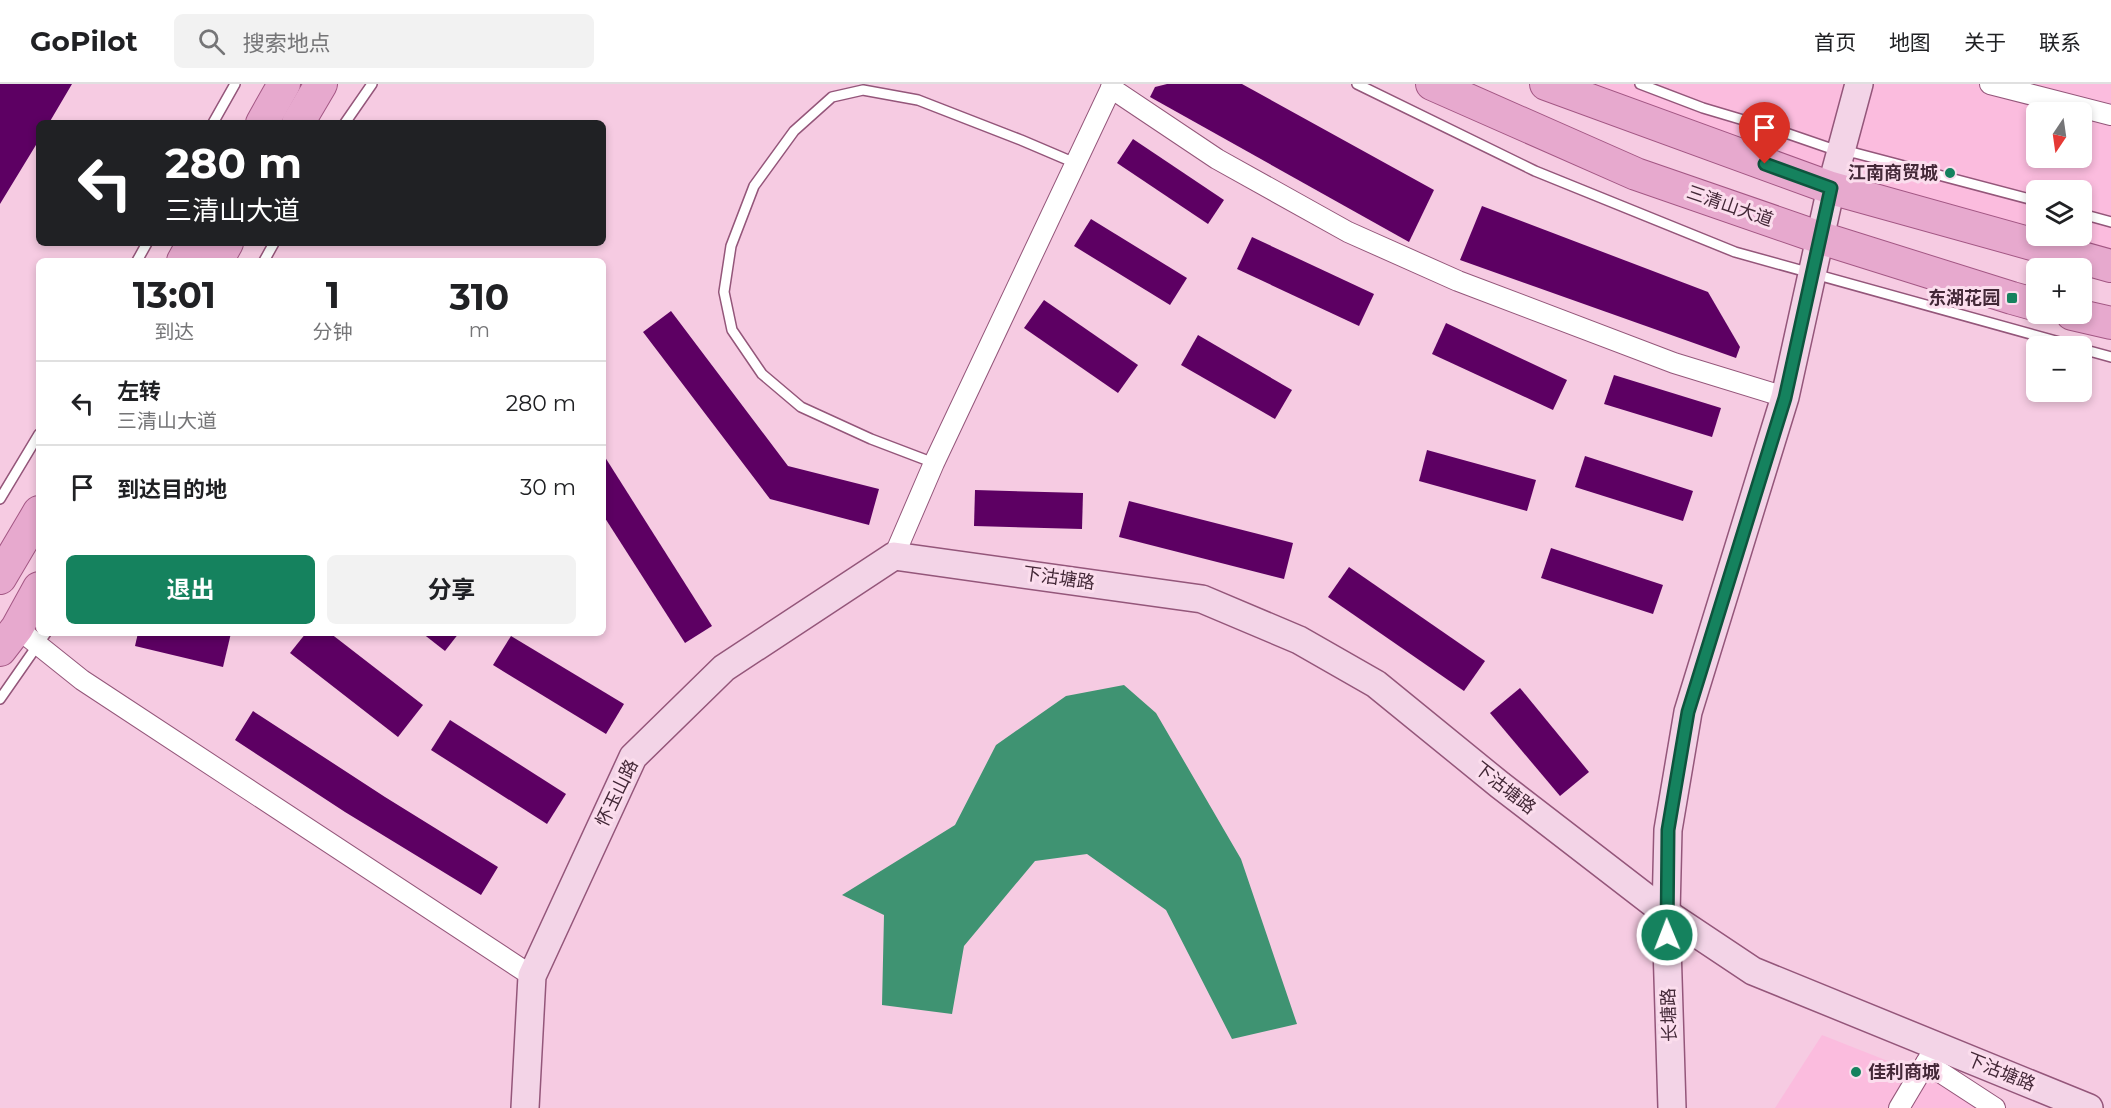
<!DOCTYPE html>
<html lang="zh">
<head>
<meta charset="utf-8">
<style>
  :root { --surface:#fff; --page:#f2f2f2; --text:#202124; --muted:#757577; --line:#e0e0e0; --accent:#15825e }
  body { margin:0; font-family:Montserrat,"Noto Sans SC",sans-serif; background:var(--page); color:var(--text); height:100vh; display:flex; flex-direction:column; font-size:22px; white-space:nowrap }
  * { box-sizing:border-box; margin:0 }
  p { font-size:20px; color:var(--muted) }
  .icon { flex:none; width:33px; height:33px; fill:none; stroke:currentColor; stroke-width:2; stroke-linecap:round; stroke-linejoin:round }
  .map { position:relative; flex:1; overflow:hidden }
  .details { position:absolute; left:36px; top:174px; width:570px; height:378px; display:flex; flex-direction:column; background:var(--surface); border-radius:9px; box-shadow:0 3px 9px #0003 }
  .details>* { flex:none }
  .hud { position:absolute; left:36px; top:36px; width:570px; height:126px; border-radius:9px; box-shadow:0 3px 9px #0003; background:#202124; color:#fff; overflow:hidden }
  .needle { width:39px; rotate:193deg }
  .controls { position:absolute; left:2026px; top:18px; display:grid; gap:12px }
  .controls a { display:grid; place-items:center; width:66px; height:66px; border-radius:9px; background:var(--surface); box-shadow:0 3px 9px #0003; font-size:30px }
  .pin { position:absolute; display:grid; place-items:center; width:51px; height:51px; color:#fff; margin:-62px -26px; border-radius:50% 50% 50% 0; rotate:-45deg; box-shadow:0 0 6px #0007 }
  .pin .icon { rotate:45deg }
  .me { position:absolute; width:66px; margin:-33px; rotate:359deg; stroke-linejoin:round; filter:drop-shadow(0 0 4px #0008) }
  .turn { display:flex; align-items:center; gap:21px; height:126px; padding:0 30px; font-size:27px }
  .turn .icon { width:78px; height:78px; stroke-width:2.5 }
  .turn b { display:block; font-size:42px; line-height:51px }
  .eta { display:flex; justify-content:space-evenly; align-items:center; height:102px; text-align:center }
  .eta b { font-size:36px; font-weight:700; line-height:42px }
  .primary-button { display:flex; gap:12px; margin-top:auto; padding:12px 30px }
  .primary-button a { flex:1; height:69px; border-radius:9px; background:var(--accent); color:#fff; font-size:24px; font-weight:700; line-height:69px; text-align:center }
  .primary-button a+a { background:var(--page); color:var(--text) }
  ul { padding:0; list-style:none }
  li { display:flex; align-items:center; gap:18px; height:84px; padding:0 30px; border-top:2px solid var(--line) }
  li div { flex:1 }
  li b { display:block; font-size:22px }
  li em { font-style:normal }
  header { display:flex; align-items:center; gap:36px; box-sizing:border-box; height:84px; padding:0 30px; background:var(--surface); border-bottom:2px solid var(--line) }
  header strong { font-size:28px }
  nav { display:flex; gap:33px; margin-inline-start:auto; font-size:21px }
  .search { width:420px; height:54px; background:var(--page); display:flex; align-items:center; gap:15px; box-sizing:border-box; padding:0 21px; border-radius:9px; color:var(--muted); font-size:22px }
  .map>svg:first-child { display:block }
  .built { fill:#fbbcde; fill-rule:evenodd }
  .water { fill:#3f9372 }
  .building { fill:#5d0063 }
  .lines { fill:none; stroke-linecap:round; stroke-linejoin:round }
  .lane-casing { stroke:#94567a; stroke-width:12 }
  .street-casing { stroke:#94567a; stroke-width:22 }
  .secondary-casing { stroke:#94567a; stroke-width:30 }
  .primary-casing { stroke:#a35784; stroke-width:34 }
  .lane { stroke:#fff; stroke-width:9 }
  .street { stroke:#fff; stroke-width:20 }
  .secondary { stroke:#f3d4e7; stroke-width:27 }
  .primary { stroke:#e7a9ce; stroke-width:32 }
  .route-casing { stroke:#0e543d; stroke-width:15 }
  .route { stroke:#15825e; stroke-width:10 }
  .poi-dot { fill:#15825e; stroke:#fbdded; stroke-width:2 }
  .labels { text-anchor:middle; stroke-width:6; stroke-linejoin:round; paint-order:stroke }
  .poi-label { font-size:18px; font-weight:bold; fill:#432837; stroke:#fbdded; text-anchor:end }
  .street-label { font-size:18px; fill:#432837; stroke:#fbdded }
</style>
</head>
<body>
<header>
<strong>GoPilot</strong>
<div class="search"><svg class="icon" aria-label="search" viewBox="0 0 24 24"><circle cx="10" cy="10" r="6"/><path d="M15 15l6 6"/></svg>搜索地点</div>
<nav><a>首页</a><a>地图</a><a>关于</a><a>联系</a></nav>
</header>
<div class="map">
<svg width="2111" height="1024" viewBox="0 0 2111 1024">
  <rect width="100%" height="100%" fill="#f6cbe2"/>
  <!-- built -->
  <g class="built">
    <path d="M 1546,0 L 2111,0 L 2111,181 ZM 2037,28 L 2082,28 L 2082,74 L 2037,74 ZM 2037,106 L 2082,106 L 2082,152 L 2037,152 Z"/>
    <path d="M 1822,951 L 2007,1024 L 1775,1024 Z"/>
  </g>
  <!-- water -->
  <path class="water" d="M 1124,601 L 1156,629 L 1241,775 L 1297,940 L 1232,955 L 1166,826 L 1087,770 L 1035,777 L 964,862 L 952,930 L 882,921 L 884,831 L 842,811 L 955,741 L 996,661 L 1066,612 Z"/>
  <!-- building -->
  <g class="building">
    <path d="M 0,0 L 72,0 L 49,39 L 39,39 L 39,56 L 0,120 Z"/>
    <path d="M 1167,0 L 1242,0 L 1434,106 L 1409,158 L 1150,13 L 1155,3 Z"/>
    <path d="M 1133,55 L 1224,116 L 1208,140 L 1117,79 Z"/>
    <path d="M 1482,122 L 1708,208 L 1740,263 L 1736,274 L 1460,176 Z"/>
    <path d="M 1091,135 L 1187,194 L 1170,221 L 1074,162 Z"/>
    <path d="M 1252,153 L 1374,210 L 1359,242 L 1237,185 Z"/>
    <path d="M 1044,216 L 1138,281 L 1118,309 L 1024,244 Z"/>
    <path d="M 671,227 L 788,382 L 879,405 L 869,441 L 770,415 L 643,248 Z"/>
    <path d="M 1446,239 L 1567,296 L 1553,326 L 1432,270 Z"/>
    <path d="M 1198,251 L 1292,306 L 1275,335 L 1181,281 Z"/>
    <path d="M 1614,291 L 1721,324 L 1712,353 L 1604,320 Z"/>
    <path d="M 1427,366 L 1536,396 L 1527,427 L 1419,397 Z"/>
    <path d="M 603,370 L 712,542 L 685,559 L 603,431 Z"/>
    <path d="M 1585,372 L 1693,407 L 1683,437 L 1575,403 Z"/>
    <path d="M 975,406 L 1083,409 L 1082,445 L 974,442 Z"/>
    <path d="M 1129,417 L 1293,459 L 1284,495 L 1119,453 Z"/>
    <path d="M 1551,464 L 1663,501 L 1653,530 L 1541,494 Z"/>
    <path d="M 1349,483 L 1485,577 L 1464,607 L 1328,513 Z"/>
    <path d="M 138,549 L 231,549 L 223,583 L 135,562 Z"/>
    <path d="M 306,549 L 330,549 L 423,621 L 398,653 L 290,569 Z"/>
    <path d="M 422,549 L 459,549 L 445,567 Z"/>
    <path d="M 511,552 L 624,620 L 606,650 L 493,581 Z"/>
    <path d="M 1520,604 L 1589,688 L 1560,712 L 1490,629 Z"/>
    <path d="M 253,627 L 385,713 L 498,783 L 481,811 L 345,728 L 235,656 Z"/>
    <path d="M 450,636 L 566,710 L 547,740 L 431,666 Z"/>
  </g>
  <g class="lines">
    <!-- lane casing -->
    <g class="lane-casing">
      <g id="lane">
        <path d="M 1357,0 L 1535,87 L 1735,168 L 2074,262"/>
        <path d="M 1640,0 L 1703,24 L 1777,46 L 1841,68 L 1855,69 L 2037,117"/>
        <path d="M 213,39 L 235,0"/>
        <path d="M 345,39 L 372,0"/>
        <path d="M 2082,130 L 2111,138"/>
        <path d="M 137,177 L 147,159"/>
        <path d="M 264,177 L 274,159"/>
        <path d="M 2082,265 L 2111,273"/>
        <path d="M 934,379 L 871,355 L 801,323 L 762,290 L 732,246 L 724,208 L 731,162 L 754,102 L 794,47 L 832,13 L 863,6 L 918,16 L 1021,56 L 1075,79"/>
        <path d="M 0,415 L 39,350"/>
        <path d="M 0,615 L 46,549"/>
      </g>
    </g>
    <!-- street casing -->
    <g class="street-casing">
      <g id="street">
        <path d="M 1990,0 L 2111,31"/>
        <path d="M 1111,4 L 1217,75 L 1348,148 L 1458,197 L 1674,279 L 1785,313"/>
        <path d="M 894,472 L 934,379 L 1113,0"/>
        <path d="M 17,544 L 82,596 L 532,892"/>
        <path d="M 1926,979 L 1995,1024"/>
        <path d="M 1899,1024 L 1933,967"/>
      </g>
    </g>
    <!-- secondary casing -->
    <g class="secondary-casing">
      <g id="secondary">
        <path d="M 525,1024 L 532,892 L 633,673 L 724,584 L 894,472 L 1202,515 L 1299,556 L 1376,600 L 1500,701 L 1666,829 L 1753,887 L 2089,1024"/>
        <path d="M 1672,1024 L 1666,829 L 1668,746 L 1688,628 L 1785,313 L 1831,104 L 1859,0"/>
      </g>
    </g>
    <!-- primary casing -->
    <g class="primary-casing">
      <g id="primary">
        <path d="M 1432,0 L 1636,90 L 1821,154 L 2012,214 L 2037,221"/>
        <path d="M 1546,0 L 1831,104 L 2111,182"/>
        <path d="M 262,39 L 284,0"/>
        <path d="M 298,39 L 321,0"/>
        <path d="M 183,177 L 193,159"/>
        <path d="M 217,177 L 227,159"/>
        <path d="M 2072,230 L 2111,239"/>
        <path d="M 0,494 L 39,428"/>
        <path d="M 0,566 L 17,544 L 39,504"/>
      </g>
    </g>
    <!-- lane -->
    <use href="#lane" class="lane"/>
    <!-- street -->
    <use href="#street" class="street"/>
    <!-- secondary -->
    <use href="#secondary" class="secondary"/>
    <!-- primary -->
    <use href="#primary" class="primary"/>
  </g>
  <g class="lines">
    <!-- route casing -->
    <g class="route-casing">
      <path id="route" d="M 1667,851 L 1668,746 L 1688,628 L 1785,314 L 1831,104 L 1765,80"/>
    </g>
    <!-- route -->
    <use href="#route" class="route"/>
  </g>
  <!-- markers -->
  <g class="poi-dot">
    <circle cx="1950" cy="89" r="6"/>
    <rect x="2006" y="208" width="12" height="12" rx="3"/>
    <circle cx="1856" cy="988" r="6"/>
  </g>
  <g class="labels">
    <!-- poi labels -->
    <g class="poi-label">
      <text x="1938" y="95">江南商贸城</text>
      <text x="2000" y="220">东湖花园</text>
      <text x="1868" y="994" text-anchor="start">佳利商城</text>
    </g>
    <!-- street labels -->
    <g class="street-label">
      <text transform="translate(1730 122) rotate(19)" y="6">三清山大道</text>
      <text transform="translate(1059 494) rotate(8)" y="6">下沽塘路</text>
      <text transform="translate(1505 704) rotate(38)" y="6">下沽塘路</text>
      <text transform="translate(617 709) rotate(-64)" y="6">怀玉山路</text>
      <text transform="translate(1669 931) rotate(-92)" y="6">长塘路</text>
      <text transform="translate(2001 988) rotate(22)" y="6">下沽塘路</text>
    </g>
  </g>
</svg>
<div class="controls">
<a><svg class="needle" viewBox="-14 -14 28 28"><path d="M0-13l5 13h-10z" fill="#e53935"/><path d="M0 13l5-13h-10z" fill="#757577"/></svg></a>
<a><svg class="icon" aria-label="layers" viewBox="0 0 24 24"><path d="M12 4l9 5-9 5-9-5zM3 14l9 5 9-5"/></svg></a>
<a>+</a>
<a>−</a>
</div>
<div class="pin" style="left:1765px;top:80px;background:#d93025"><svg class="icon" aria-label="arrive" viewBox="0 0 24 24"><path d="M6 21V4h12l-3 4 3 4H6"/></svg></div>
<svg class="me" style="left:1667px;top:851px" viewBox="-20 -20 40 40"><circle r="17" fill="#15825e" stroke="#fff" stroke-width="3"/><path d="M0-11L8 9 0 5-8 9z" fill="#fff"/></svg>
<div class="hud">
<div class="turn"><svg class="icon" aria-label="left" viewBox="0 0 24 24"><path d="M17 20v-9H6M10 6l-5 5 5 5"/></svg><div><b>280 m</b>三清山大道</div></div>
</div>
<section class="details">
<div class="eta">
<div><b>13:01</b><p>到达</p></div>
<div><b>1</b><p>分钟</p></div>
<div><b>310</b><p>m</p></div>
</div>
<ul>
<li><svg class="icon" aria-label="left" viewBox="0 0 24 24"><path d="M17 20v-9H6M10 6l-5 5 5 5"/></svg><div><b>左转</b><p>三清山大道</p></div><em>280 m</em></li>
<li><svg class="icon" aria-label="arrive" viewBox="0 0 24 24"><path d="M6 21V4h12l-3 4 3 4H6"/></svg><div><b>到达目的地</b></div><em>30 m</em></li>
</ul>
<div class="primary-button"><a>退出</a><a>分享</a></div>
</section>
</div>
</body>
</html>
